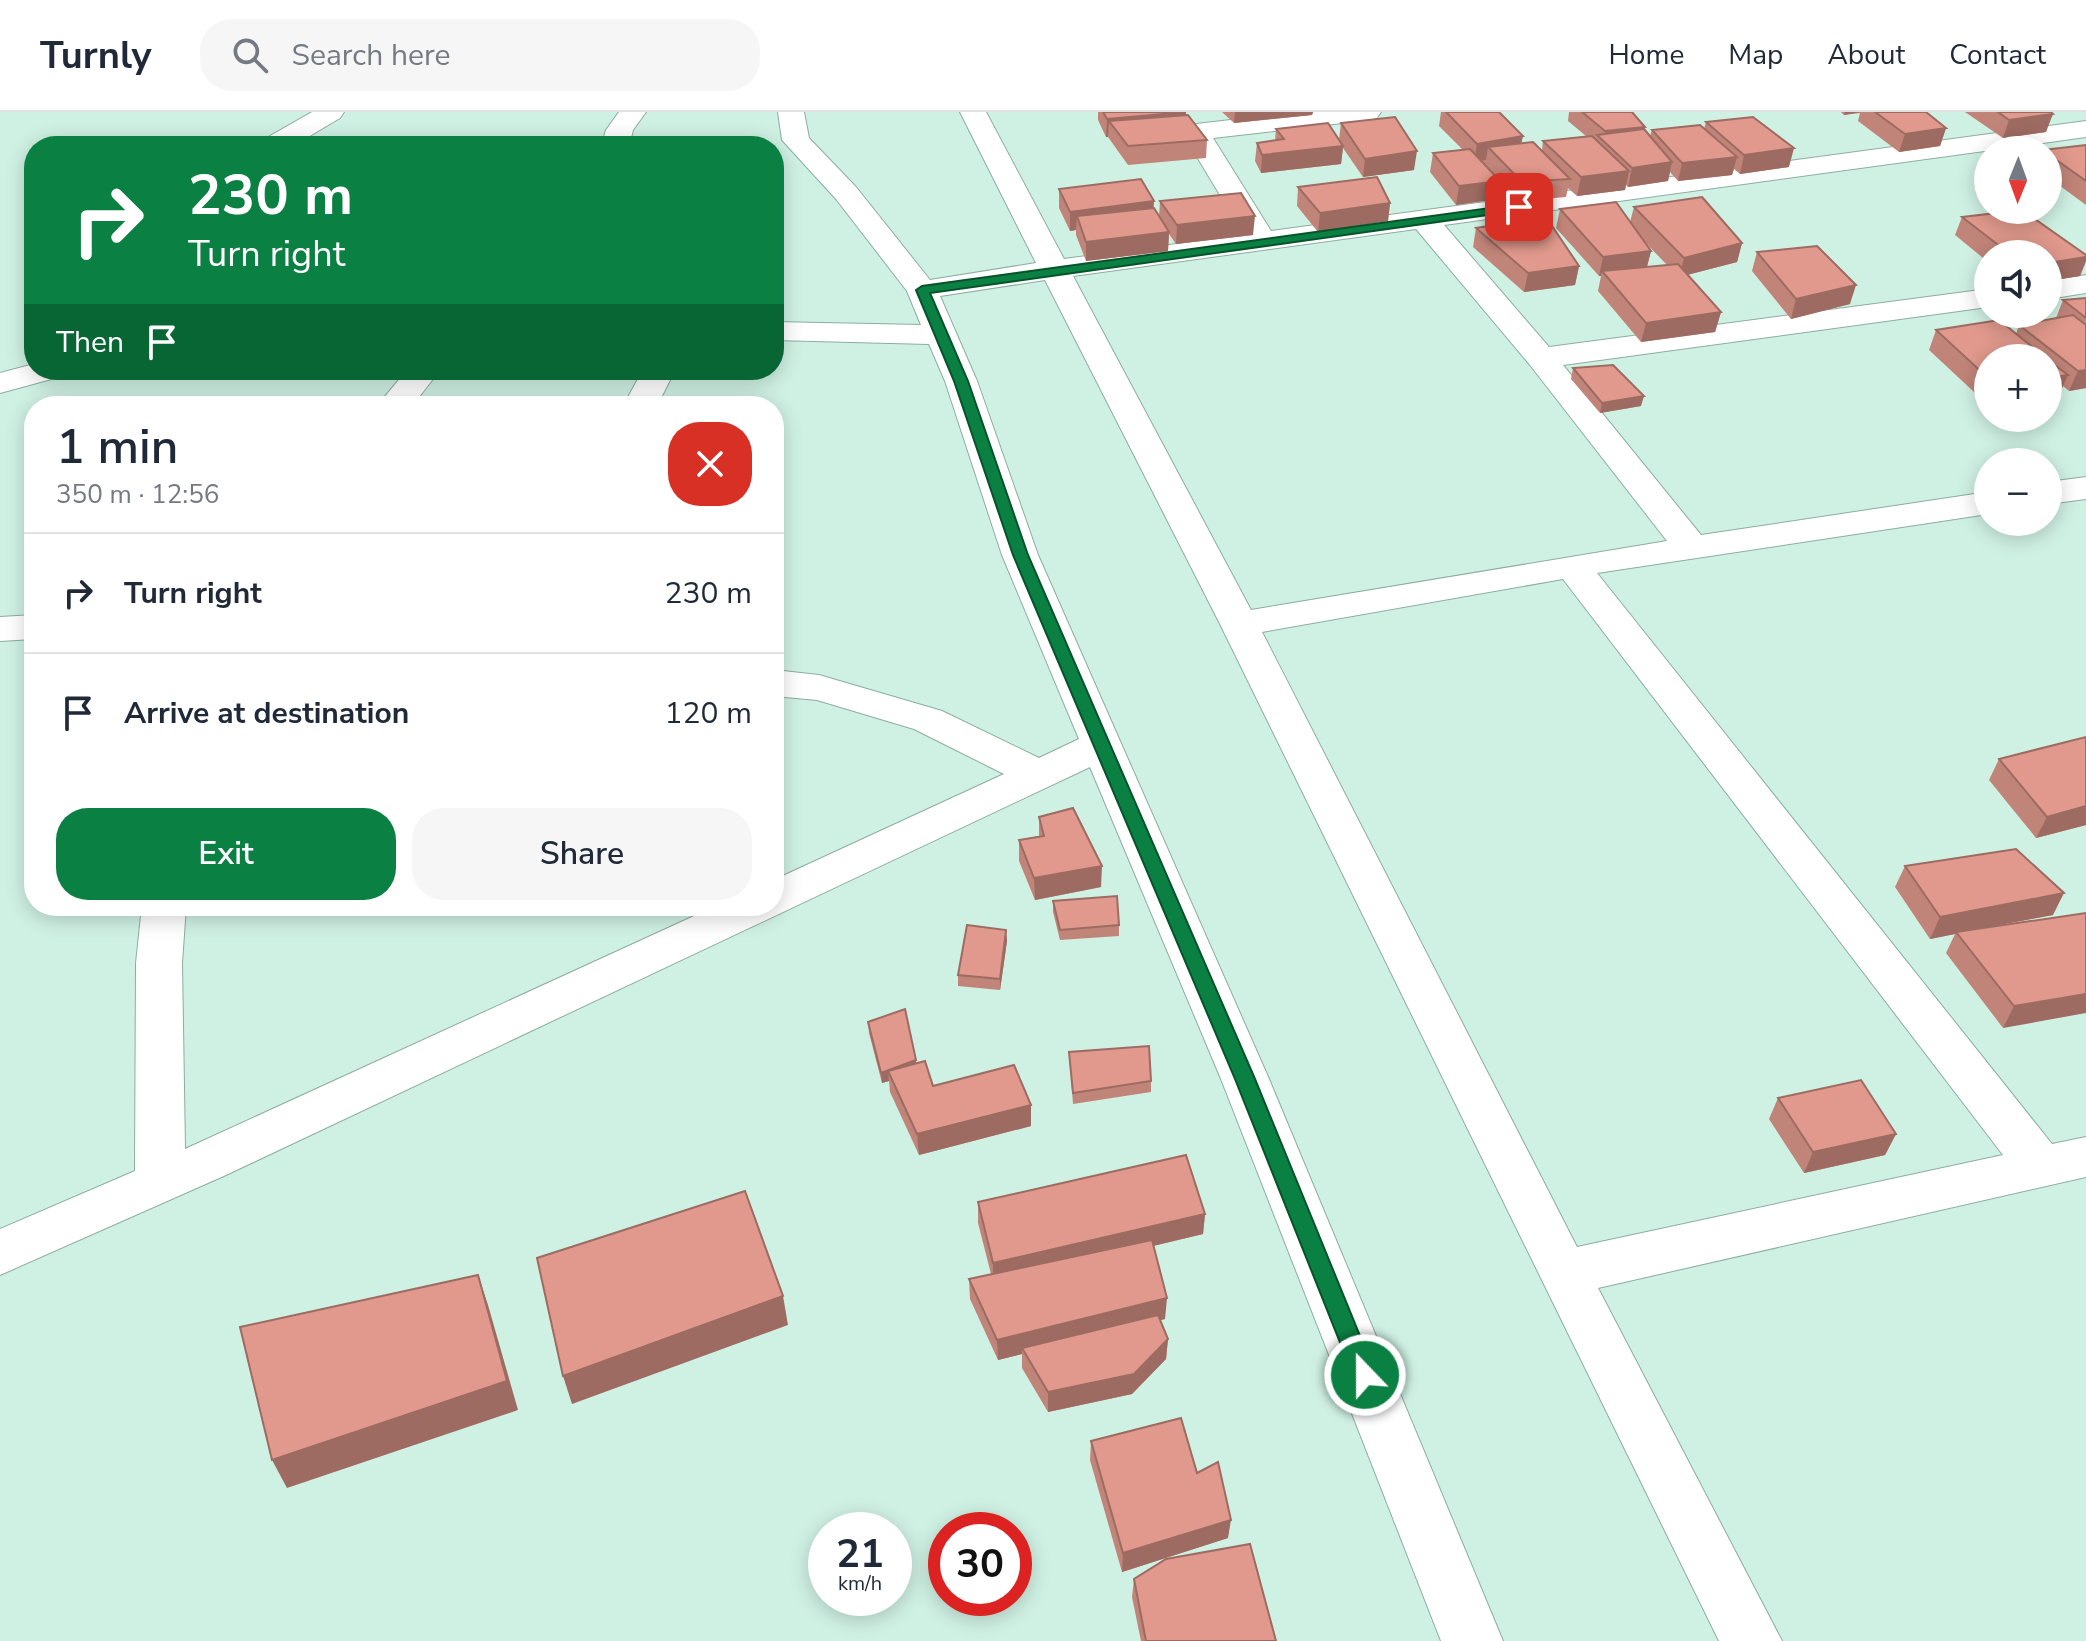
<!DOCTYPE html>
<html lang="en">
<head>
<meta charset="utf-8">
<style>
  :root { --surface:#fff; --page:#f6f6f7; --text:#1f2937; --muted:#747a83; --line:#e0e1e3; --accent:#0b8043 }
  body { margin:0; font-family:"Nunito Sans",sans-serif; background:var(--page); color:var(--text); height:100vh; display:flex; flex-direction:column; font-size:30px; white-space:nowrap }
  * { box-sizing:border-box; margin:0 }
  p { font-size:26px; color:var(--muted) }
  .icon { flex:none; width:44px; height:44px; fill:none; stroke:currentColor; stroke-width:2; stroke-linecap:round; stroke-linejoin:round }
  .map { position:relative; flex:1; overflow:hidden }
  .sheet { position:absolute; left:24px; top:284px; width:760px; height:520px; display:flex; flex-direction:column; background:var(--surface); border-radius:32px; box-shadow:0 4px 20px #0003 }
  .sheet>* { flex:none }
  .hud { position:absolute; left:24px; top:24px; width:760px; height:244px; border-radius:32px; box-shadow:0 4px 20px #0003; background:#0b8043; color:#fff; overflow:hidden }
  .needle { width:52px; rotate:181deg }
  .tools { position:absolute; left:1974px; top:24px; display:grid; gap:16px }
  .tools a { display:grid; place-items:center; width:88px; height:88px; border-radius:50%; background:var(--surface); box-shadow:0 4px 20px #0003; font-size:40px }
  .speed { position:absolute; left:808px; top:1400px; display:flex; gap:16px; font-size:40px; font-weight:700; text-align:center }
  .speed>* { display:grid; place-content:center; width:104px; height:104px; border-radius:50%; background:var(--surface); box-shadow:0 4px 20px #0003; line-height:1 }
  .speed small { font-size:20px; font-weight:400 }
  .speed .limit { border:12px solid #d22; background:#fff; color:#111 }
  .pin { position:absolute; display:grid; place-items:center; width:68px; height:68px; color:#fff; margin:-34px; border-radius:16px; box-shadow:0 4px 12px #0006 }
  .me { position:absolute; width:88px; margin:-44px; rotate:338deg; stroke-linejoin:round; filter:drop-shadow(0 0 6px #0008) }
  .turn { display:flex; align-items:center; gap:28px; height:168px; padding:0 32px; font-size:36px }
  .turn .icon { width:104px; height:104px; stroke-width:2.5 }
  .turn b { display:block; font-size:56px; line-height:68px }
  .then { display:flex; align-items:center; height:76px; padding:0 32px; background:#0003; gap:16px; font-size:30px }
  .round { display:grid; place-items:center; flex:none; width:84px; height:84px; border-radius:32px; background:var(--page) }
  .summary { display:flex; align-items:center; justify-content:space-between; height:136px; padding:0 32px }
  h1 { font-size:48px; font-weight:600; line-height:60px }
  .button { display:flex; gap:16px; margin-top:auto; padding:16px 32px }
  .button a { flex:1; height:92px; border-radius:32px; background:var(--accent); color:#fff; font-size:32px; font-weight:600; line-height:92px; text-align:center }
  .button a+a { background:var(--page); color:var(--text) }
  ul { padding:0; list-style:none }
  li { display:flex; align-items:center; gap:24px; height:120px; padding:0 32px; border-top:2px solid var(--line) }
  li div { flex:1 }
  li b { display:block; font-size:30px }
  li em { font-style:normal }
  header { display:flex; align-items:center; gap:48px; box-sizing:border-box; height:112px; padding:0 40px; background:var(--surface); border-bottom:2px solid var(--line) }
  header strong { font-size:38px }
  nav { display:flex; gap:44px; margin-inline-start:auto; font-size:28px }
  .search { width:560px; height:72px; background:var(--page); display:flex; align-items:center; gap:20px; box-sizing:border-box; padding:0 28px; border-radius:32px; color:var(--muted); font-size:30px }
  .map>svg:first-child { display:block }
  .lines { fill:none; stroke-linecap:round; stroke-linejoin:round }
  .street-casing { stroke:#8cada0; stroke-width:2 }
  .street { fill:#fff; fill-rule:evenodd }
  .wall { fill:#c18478; fill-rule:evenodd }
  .shaded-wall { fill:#9d6b62 }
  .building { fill:#e0998c; stroke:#9d6b62; stroke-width:2 }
  .route { fill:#0b8043; stroke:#07532c; stroke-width:2 }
</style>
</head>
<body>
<header>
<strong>Turnly</strong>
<div class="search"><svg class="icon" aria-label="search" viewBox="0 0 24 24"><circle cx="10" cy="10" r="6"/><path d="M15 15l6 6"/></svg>Search here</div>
<nav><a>Home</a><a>Map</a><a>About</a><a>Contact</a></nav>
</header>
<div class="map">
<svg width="2086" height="1529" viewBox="0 0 2086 1529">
  <rect width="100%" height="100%" fill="#cff1e3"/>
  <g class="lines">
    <!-- street casing -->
    <g class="street-casing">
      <g id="street">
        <path d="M 312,0 L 344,0 L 340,6 L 293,34 L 259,34 L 263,28 Z"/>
        <path d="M 619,0 L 646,0 L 633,18 L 629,34 L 601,34 L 606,18 Z"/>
        <path d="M 778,0 L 804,0 L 809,26 L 856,75 L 930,168 L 1036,151 L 960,0 L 986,0 L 1064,147 L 1244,123 L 1182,20 L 1186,14 L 1196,12 L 1299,0 L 1381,0 L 1377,6 L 1368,8 L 1213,26 L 1271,119 L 2086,9 L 2086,25 L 1444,113 L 1549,235 L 1988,177 L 1988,195 L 1563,253 L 1701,423 L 1988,380 L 1988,402 L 1597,461 L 2052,1032 L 2086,1025 L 2086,1065 L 1598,1176 L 1782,1529 L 1719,1529 L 1220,512 L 1045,168 L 940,184 L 977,269 L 1038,443 L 1269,967 L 1503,1529 L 1441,1529 L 1221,967 L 1090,655 L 226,1063 L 0,1163 L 0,1117 L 135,1059 L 136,851 L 142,794 L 186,794 L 182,851 L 185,1037 L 716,794 L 774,794 L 774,768 L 1004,662 L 914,617 L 817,588 L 774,584 L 774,558 L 819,563 L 942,599 L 1039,646 L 1079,627 L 1002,443 L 945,269 L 929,232 L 774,228 L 774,210 L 921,213 L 907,179 L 836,87 L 782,28 ZM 1416,117 L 1530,253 L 1667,429 L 1251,498 L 1073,164 ZM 1563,467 L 2003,1043 L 1577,1135 L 1262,520 Z"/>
        <path d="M 2086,163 L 2086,181 L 2048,187 L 2048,169 Z"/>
        <path d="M 34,252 L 34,258 L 64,258 L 59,265 L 0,281 L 0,261 Z"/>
        <path d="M 407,258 L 440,258 L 412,294 L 377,294 Z"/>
        <path d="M 643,258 L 675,258 L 657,294 L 623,294 Z"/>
        <path d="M 2086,365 L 2086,387 L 2048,392 L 2048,370 Z"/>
        <path d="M 34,503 L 34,527 L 0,529 L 0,505 Z"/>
      </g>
    </g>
    <!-- street -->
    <use href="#street" class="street"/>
  </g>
  <!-- wall -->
  <g class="wall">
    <path d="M 1098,0 L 1186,0 L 1186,3 L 1207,28 L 1206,46 L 1128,53 L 1108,25 L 1106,25 L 1098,8 Z"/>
    <path d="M 1222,0 L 1313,0 L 1312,3 L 1234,11 Z"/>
    <path d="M 1441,0 L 1499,0 L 1521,31 L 1542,38 L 1543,29 L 1586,24 L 1568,9 L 1569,0 L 1632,0 L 1650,24 L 1652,18 L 1704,17 L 1706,10 L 1789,55 L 1740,62 L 1734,57 L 1732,63 L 1678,69 L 1670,60 L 1668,69 L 1628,75 L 1626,73 L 1625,78 L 1577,84 L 1568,76 L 1566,85 L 1518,89 L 1500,69 L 1497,87 L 1456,93 L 1430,60 L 1433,41 L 1463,38 L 1439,14 Z"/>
    <path d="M 1841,0 L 1926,0 L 1946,16 L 1940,34 L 1899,40 L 1858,9 L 1860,1 L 1844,3 Z"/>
    <path d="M 1965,0 L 2051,0 L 2046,20 L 2003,26 Z"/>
    <path d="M 1341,11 L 1414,58 L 1363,65 L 1343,36 L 1341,52 L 1261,61 L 1255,49 L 1257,31 L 1275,29 L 1276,17 L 1339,28 Z"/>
    <path d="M 2086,33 L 2086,93 L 2048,65 L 2048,38 Z"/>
    <path d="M 1298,75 L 1390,91 L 1388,109 L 1318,120 L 1297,94 Z"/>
    <path d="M 1059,77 L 1154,96 L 1159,104 L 1160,89 L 1253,123 L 1176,132 L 1169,122 L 1168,139 L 1086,149 L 1076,123 L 1076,118 L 1070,119 L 1059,96 Z"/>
    <path d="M 1634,95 L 1742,131 L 1737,150 L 1687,163 L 1721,200 L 1715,220 L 1641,230 L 1598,179 L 1601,164 L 1599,164 L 1556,116 L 1560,97 L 1630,110 ZM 1642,127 L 1667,153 L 1647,155 L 1651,139 Z"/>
    <path d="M 2022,98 L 2086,143 L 2086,149 L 2080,164 L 2048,169 L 2048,142 L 1988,142 L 1988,150 L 1955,123 L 1962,105 Z"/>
    <path d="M 1476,116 L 1579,154 L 1575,173 L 1524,180 L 1473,135 Z"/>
    <path d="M 1757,140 L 1850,192 L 1791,207 L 1752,159 Z"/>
    <path d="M 2086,186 L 2086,276 L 2069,279 L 2063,274 L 2059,283 L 2048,285 L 2048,246 L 1988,246 L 1988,293 L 1929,238 L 1936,218 L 2016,222 L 2019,213 L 2056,206 L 2063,188 Z"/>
    <path d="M 1573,256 L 1641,294 L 1600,301 L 1571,267 Z"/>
    <path d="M 1999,647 L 2086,713 L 2036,726 L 1989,668 Z"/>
    <path d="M 1039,705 L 1101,775 L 1035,788 L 1019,749 L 1019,728 L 1039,724 Z"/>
    <path d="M 1905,754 L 2053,803 L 1993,814 L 2086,801 L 2003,916 L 1946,841 L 1955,822 L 1930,827 L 1895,775 Z"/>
    <path d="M 1053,789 L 1119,813 L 1119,824 L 1060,828 L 1053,800 Z"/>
    <path d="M 1006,818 L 1007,829 L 1000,878 L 958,874 L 958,863 Z"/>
    <path d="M 868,910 L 916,952 L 933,974 L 1031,1014 L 919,1043 L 890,980 L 889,969 L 882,971 L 869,921 Z"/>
    <path d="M 1069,940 L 1151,969 L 1151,980 L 1073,992 Z"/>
    <path d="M 1778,986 L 1896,1022 L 1885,1043 L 1804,1061 L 1769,1007 Z"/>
    <path d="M 978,1090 L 1205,1102 L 1203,1122 L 1153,1134 L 1165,1207 L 1160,1208 L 1168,1227 L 1166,1247 L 1132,1282 L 1048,1300 L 1022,1256 L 1022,1242 L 998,1248 L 970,1187 L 969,1167 L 991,1162 L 978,1111 Z"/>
    <path d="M 1091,1329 L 1197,1361 L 1228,1426 L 1122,1460 L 1090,1348 Z"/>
    <path d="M 1134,1467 L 1276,1529 L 1141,1529 L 1132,1485 Z"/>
  </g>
  <!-- shaded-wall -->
  <g class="shaded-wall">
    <path d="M 1186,0 L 1185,18 L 1109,9 L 1108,25 L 1106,25 L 1107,7 Z"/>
    <path d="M 1235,0 L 1313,0 L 1312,3 L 1234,11 Z"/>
    <path d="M 1845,0 L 1860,0 L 1844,3 Z"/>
    <path d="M 2053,2 L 2046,20 L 2003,26 L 2009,8 Z"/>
    <path d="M 1645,15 L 1641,33 L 1603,29 L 1605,19 Z"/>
    <path d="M 1946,16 L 1940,34 L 1899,40 L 1905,22 Z"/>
    <path d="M 1523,24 L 1519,42 L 1488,35 L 1486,48 L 1474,50 L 1477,32 Z"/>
    <path d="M 1343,34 L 1341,52 L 1261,61 L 1262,43 Z"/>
    <path d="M 1794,36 L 1789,55 L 1740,62 L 1744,43 Z"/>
    <path d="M 1417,39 L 1414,58 L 1363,65 L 1365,47 Z"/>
    <path d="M 1737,45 L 1732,63 L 1678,69 L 1682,51 Z"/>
    <path d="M 1672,50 L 1668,69 L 1628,75 L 1632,56 Z"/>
    <path d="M 1629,59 L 1625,78 L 1577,84 L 1581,65 Z"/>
    <path d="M 1500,69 L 1497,87 L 1456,93 L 1459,74 Z"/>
    <path d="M 1154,89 L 1153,108 L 1077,104 L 1076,118 L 1070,119 L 1070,100 Z"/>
    <path d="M 1390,91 L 1388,109 L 1318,120 L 1320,101 Z"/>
    <path d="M 1255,104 L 1253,123 L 1176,132 L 1177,113 Z"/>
    <path d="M 1169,120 L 1168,139 L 1086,149 L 1086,130 Z"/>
    <path d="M 1742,131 L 1737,150 L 1679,165 L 1684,146 Z"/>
    <path d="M 1651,139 L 1646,158 L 1602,159 L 1601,164 L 1599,164 L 1603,145 Z"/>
    <path d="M 2086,145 L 2086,149 L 2080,164 L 2048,169 L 2048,151 Z"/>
    <path d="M 1579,154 L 1575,173 L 1524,180 L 1528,161 Z"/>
    <path d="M 1856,173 L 1850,192 L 1791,207 L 1796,187 Z"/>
    <path d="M 1721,200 L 1715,220 L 1641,230 L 1646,211 Z"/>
    <path d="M 2086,258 L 2086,276 L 2069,279 L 2078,259 Z"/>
    <path d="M 2068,263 L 2059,283 L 2048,285 L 2048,266 Z"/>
    <path d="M 1644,284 L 1641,294 L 1600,301 L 1602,291 Z"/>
    <path d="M 2086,694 L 2086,713 L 2036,726 L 2047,705 Z"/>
    <path d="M 1102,754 L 1101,775 L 1035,788 L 1034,766 Z"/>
    <path d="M 2064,781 L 2053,803 L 1957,821 L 1956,820 L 1955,822 L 1930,827 L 1940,805 Z"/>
    <path d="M 1006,818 L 1007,829 L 1000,878 L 1000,867 Z"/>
    <path d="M 2086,882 L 2086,901 L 2003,916 L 2014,894 Z"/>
    <path d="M 916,948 L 916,959 L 888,959 L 889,969 L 882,971 L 881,961 Z"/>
    <path d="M 1031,993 L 1031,1014 L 919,1043 L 917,1022 Z"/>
    <path d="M 1896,1022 L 1885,1043 L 1804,1061 L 1813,1040 Z"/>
    <path d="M 1205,1102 L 1203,1122 L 993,1172 L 993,1151 Z"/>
    <path d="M 478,1163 L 488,1193 L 518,1298 L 287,1376 L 272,1348 Z"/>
    <path d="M 783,1184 L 788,1213 L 572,1292 L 563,1264 Z"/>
    <path d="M 1167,1186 L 1165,1207 L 1025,1241 L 1022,1236 L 1022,1242 L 998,1248 L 997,1228 Z"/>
    <path d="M 1168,1227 L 1166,1247 L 1132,1282 L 1048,1300 L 1048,1280 Z"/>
    <path d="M 1231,1408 L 1228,1426 L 1122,1460 L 1123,1441 Z"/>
  </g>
  <!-- building -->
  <g class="building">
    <path d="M 1103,0 L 1186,0 L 1107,7 Z"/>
    <path d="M 1446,0 L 1499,0 L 1523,24 L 1477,32 Z"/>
    <path d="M 1582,0 L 1632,0 L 1645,15 L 1605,19 Z"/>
    <path d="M 1875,0 L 1926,0 L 1946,16 L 1905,22 Z"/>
    <path d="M 1998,0 L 2051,0 L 2053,2 L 2009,8 Z"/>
    <path d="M 1188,3 L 1207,28 L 1128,34 L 1109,9 Z"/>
    <path d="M 1395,5 L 1417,39 L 1365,47 L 1341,11 Z"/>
    <path d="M 1753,5 L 1794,36 L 1744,43 L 1706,10 Z"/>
    <path d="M 1328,11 L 1343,34 L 1262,43 L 1257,31 L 1284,27 L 1276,17 Z"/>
    <path d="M 1700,13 L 1737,45 L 1682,51 L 1652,18 Z"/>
    <path d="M 1644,17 L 1672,50 L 1632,56 L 1597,23 Z"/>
    <path d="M 1592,24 L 1629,59 L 1581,65 L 1543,29 Z"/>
    <path d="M 1533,30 L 1570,67 L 1522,70 L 1488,35 Z"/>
    <path d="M 2086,33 L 2086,69 L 2048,42 L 2048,38 L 2043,38 Z"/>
    <path d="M 1470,37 L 1500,69 L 1459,74 L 1433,41 Z"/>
    <path d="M 1377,65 L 1390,91 L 1320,101 L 1298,75 Z"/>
    <path d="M 1141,67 L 1154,89 L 1070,100 L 1059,77 Z"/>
    <path d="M 1241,81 L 1255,104 L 1177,113 L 1160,89 Z"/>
    <path d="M 1702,85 L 1742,131 L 1684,146 L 1634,95 Z"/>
    <path d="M 1616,90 L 1651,139 L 1603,145 L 1560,97 Z"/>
    <path d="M 1154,96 L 1169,120 L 1086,130 L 1077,104 Z"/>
    <path d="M 2022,98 L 2086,143 L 2086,145 L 2048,151 L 2048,142 L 2010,142 L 1962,105 Z"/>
    <path d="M 1546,105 L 1579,154 L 1528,161 L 1476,116 Z"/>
    <path d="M 1817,134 L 1856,173 L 1796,187 L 1757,140 Z"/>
    <path d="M 1678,152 L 1721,200 L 1646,211 L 1602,159 Z"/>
    <path d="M 2086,186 L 2086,206 L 2063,188 Z"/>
    <path d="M 2073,203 L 2086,213 L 2086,258 L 2078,259 L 2019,213 Z"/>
    <path d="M 1999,208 L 2046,246 L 1988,246 L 1988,266 L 1936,218 Z"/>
    <path d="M 2048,248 L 2068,263 L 2048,266 Z"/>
    <path d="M 1613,253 L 1644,284 L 1602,291 L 1573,256 Z"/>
    <path d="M 2086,625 L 2086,694 L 2047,705 L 1999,647 Z"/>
    <path d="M 1073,696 L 1102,754 L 1034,766 L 1019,728 L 1044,724 L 1039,705 Z"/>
    <path d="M 2016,737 L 2064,781 L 1940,805 L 1905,754 Z"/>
    <path d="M 1117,784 L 1119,813 L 1060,818 L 1053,789 Z"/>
    <path d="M 2086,801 L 2086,882 L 2014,894 L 1956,820 Z"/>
    <path d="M 967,813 L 1006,818 L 1000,867 L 958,863 Z"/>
    <path d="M 905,897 L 916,948 L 881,961 L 868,910 Z"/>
    <path d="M 1149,934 L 1151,969 L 1073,981 L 1069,940 Z"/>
    <path d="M 925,949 L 933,974 L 1014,953 L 1031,993 L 917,1022 L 888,959 Z"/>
    <path d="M 1861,968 L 1896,1022 L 1813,1040 L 1778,986 Z"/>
    <path d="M 1186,1043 L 1205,1102 L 993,1151 L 978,1090 Z"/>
    <path d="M 745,1079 L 783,1184 L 563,1264 L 537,1146 Z"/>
    <path d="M 1152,1128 L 1167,1186 L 997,1228 L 969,1167 Z"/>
    <path d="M 478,1163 L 507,1269 L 272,1348 L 240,1215 Z"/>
    <path d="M 1158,1203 L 1168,1227 L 1134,1262 L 1048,1280 L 1022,1236 Z"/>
    <path d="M 1181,1306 L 1197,1361 L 1218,1350 L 1231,1408 L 1123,1441 L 1091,1329 Z"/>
    <path d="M 1250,1432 L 1276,1529 L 1146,1529 L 1134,1467 L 1166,1447 Z"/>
  </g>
  <!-- route -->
  <path class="route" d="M 1519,92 L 1525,95 L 1523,98 L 930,181 L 968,269 L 1028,443 L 1255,967 L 1376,1263 L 1373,1270 L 1365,1273 L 1357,1270 L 1353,1263 L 1235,967 L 1013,443 L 954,269 L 916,178 L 922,174 Z"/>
</svg>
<div class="tools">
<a><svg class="needle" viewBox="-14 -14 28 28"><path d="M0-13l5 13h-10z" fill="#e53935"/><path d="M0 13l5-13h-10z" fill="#747a83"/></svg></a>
<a><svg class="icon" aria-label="sound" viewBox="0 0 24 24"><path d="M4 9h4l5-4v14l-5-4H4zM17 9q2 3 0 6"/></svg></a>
<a>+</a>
<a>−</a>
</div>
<div class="speed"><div>21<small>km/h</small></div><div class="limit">30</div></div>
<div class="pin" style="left:1519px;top:95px;background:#d93025"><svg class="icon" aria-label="arrive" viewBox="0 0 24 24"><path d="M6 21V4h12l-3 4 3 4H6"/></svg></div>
<svg class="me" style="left:1365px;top:1263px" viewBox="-20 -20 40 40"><circle r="17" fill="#0b8043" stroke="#fff" stroke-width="3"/><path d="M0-11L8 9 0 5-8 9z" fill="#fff"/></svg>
<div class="hud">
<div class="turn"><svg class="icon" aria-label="right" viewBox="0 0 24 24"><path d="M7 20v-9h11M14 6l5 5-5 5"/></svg><div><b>230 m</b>Turn right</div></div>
<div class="then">Then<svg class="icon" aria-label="arrive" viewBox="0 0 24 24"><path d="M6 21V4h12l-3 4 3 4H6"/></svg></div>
</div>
<section class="sheet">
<div class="summary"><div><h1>1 min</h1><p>350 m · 12:56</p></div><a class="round" style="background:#d93025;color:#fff"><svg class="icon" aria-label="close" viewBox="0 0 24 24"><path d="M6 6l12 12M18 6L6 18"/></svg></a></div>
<ul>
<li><svg class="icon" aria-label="right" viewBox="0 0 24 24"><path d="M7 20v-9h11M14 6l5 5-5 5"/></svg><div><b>Turn right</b></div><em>230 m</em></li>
<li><svg class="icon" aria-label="arrive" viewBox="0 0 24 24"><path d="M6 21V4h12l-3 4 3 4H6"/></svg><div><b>Arrive at destination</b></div><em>120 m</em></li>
</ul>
<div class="button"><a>Exit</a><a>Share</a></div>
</section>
</div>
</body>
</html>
